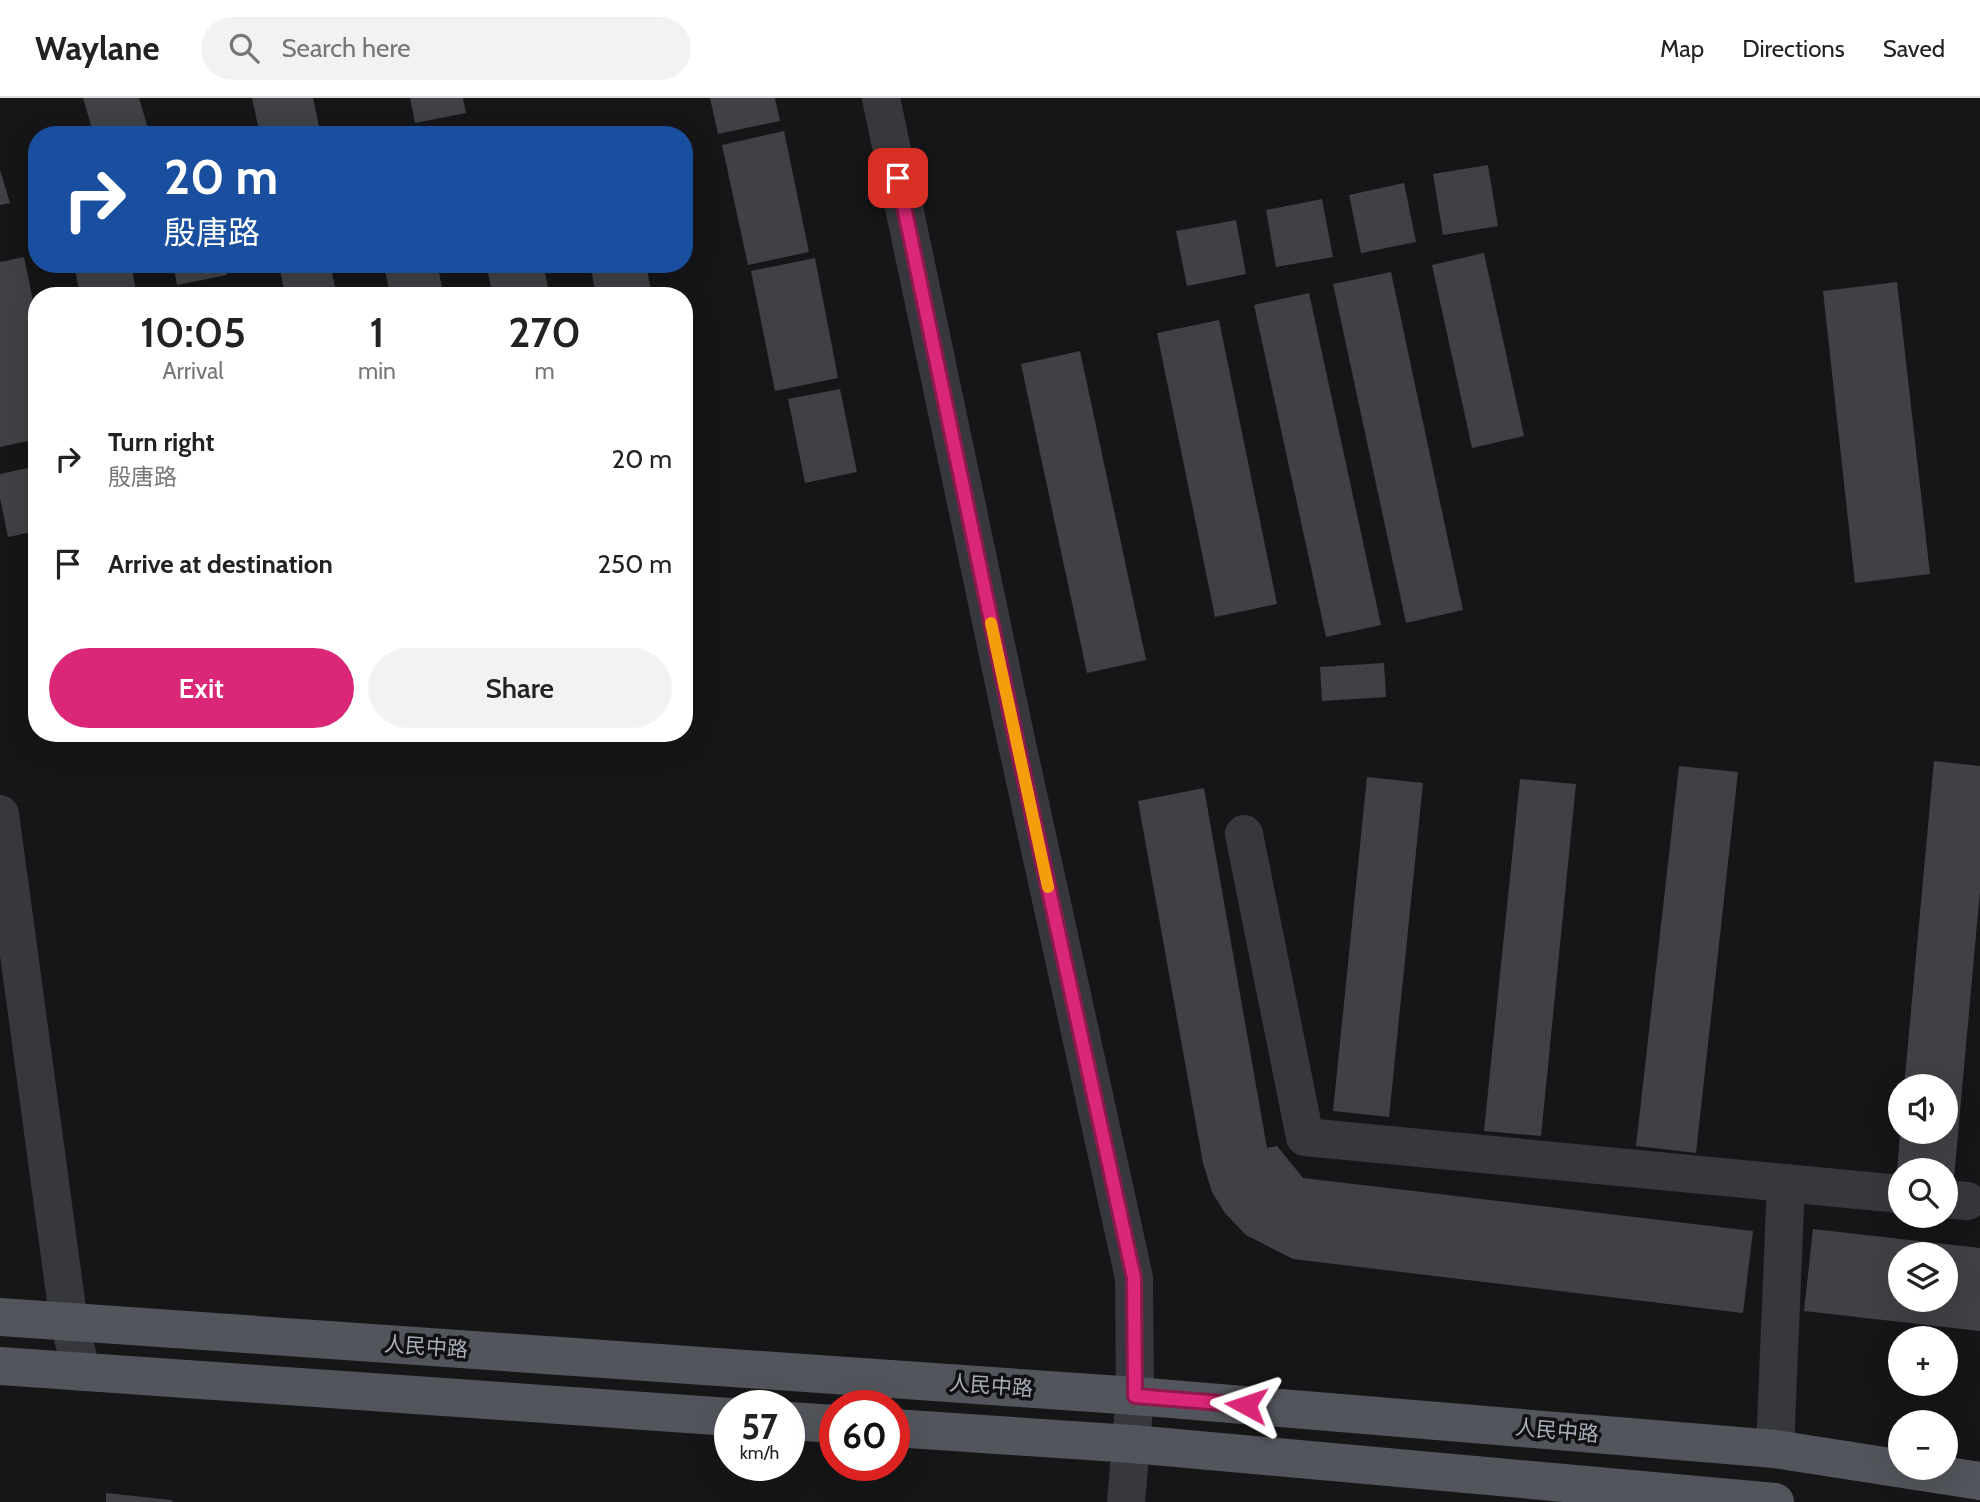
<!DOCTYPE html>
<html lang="en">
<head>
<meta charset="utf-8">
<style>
  :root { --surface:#fff; --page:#f2f2f2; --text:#222; --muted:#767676; --line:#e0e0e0; --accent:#db2777 }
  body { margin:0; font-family:Cabin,"Noto Sans SC",sans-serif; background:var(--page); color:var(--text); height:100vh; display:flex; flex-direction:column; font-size:26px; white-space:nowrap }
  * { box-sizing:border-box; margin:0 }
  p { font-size:23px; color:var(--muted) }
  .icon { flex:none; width:38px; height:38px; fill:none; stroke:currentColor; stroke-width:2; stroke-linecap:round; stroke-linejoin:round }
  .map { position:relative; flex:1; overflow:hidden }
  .drawer { position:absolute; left:28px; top:189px; width:665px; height:455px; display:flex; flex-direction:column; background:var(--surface); border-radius:28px; box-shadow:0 7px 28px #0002 }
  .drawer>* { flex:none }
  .hud { position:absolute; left:28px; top:28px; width:665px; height:147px; border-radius:28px; box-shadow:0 7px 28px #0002; background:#1a4fa0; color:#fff; overflow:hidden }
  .buttons { position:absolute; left:1888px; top:976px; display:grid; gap:14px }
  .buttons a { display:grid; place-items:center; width:70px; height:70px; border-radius:50%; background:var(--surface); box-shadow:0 7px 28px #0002; font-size:35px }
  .speed { position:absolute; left:714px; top:1292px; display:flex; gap:14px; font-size:35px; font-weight:700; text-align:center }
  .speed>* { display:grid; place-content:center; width:91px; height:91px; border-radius:50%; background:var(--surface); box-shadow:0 7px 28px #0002; line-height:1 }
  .speed small { font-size:18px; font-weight:400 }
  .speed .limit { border:10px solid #d22; background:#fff; color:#111 }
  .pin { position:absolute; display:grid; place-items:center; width:60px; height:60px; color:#fff; margin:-30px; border-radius:14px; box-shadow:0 4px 10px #0006 }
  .me { position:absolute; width:77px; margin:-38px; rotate:275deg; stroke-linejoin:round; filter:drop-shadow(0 0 5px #0008) }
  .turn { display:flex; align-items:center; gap:24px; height:147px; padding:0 21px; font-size:32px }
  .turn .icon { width:91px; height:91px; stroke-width:2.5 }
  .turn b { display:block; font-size:49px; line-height:60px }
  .eta { display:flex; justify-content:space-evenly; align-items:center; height:119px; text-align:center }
  .eta b { font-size:42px; font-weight:600; line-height:49px }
  .cta { display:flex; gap:14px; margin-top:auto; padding:14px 21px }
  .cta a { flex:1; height:80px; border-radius:42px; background:var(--accent); color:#fff; font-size:28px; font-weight:600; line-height:80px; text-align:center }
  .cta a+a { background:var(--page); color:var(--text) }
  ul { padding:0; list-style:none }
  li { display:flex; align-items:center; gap:21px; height:105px; padding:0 21px }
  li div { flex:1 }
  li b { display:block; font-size:26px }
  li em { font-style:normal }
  header { display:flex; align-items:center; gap:42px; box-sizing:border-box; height:98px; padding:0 35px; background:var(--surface); border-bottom:2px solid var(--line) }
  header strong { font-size:33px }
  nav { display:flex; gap:38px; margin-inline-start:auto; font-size:24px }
  .search { width:490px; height:63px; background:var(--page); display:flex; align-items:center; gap:18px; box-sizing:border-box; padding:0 24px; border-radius:38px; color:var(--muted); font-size:26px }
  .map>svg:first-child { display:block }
  .building { fill:#404145; fill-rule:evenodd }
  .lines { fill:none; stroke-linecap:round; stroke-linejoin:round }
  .minor { stroke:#37383d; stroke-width:38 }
  .major { stroke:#53555c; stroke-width:38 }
  .route-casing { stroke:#8e194d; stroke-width:18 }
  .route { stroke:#db2777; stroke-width:12 }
  .slow { stroke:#f59e0b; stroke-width:12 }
  .labels { text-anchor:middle; stroke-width:7; stroke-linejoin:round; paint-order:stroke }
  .street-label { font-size:21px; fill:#a8adb8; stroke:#111113 }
</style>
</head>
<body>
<header>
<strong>Waylane</strong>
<div class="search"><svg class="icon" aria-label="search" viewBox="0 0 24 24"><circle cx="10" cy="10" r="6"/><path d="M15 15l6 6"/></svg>Search here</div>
<nav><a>Map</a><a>Directions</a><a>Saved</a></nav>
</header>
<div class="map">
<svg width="1980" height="1404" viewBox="0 0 1980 1404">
  <rect width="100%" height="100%" fill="#161618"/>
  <!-- building -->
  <g class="building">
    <path d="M 83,0 L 139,0 L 150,37 L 94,37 Z"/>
    <path d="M 252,0 L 313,0 L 321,37 L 260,37 Z"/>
    <path d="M 410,0 L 463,0 L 466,15 L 415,25 Z"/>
    <path d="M 710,0 L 775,0 L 780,23 L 718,36 Z"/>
    <path d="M 784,33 L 809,154 L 748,167 L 722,47 Z"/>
    <path d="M 1488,67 L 1498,128 L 1443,137 L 1433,76 Z"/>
    <path d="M 0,72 L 10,105 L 0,107 Z"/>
    <path d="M 1404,85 L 1416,144 L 1361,155 L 1349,97 Z"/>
    <path d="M 1322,101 L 1333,159 L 1276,169 L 1266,112 Z"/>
    <path d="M 1236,122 L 1246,176 L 1187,188 L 1176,133 Z"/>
    <path d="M 1484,155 L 1524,338 L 1472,350 L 1432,167 Z"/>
    <path d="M 24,159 L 37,222 L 37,341 L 0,349 L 0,164 Z"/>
    <path d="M 815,160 L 838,280 L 775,293 L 751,173 Z"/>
    <path d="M 74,166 L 131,166 L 137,198 L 80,198 Z"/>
    <path d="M 173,166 L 225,166 L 227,177 L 177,187 Z"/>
    <path d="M 279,166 L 330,166 L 337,198 L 285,198 Z"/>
    <path d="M 384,166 L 437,166 L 444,198 L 390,198 Z"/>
    <path d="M 486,166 L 543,166 L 550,198 L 493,198 Z"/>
    <path d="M 590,166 L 646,166 L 652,198 L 596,198 Z"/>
    <path d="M 1391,174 L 1463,512 L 1406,525 L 1333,186 Z"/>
    <path d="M 1897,184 L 1930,476 L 1855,485 L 1823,193 Z"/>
    <path d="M 1309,195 L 1381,527 L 1326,539 L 1254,207 Z"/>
    <path d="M 1219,222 L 1277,506 L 1215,519 L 1157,235 Z"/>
    <path d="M 1080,253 L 1146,562 L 1087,575 L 1021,266 Z"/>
    <path d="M 840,291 L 857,374 L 805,385 L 788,301 Z"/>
    <path d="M 37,368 L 37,433 L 8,439 L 0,400 L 0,376 Z"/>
    <path d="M 1384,565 L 1386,599 L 1322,603 L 1320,569 Z"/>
    <path d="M 1934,663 L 1980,668 L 1980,793 L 1954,1080 L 1946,1079 L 1946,1073 L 1897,1074 L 1900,1034 L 1946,1034 L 1946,989 L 1904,989 Z"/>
    <path d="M 1679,668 L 1738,674 L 1696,1055 L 1636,1048 Z"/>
    <path d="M 1367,679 L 1423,685 L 1389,1019 L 1333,1013 Z"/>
    <path d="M 1520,681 L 1576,686 L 1541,1038 L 1484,1033 Z"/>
    <path d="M 1204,690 L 1267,1050 L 1277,1048 L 1303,1080 L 1753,1133 L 1743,1215 L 1293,1161 L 1246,1137 L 1225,1115 L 1212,1094 L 1203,1065 L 1138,703 Z"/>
    <path d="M 1813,1131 L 1980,1150 L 1980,1233 L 1804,1213 ZM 1900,1157 L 1946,1157 L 1946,1202 L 1900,1202 Z"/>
    <path d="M 106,1395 L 172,1402 L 172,1404 L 106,1404 Z"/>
  </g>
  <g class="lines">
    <!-- minor -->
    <g class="minor">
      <path d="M 881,0 L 1015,637 L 1134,1180 L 1135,1298 L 1126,1404"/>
      <path d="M 0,716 L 69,1225 L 82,1274"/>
      <path d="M 1244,736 L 1305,1039 L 1900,1096"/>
      <path d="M 1946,1101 L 1967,1103"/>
      <path d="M 1775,1351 L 1786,1085"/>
    </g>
    <!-- major -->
    <g class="major">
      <path d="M 0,1219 L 1135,1298 L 1775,1351 L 1980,1383"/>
      <path d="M 0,1268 L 730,1319"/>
      <path d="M 789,1323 L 835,1326"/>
      <path d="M 894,1330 L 1132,1346 L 1775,1404"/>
    </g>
  </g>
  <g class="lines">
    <!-- route casing -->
    <g class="route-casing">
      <path id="route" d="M 898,80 L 1015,637 L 1134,1180 L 1135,1298 L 1246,1307"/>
    </g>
    <!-- route -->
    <use href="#route" class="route"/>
    <!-- slow -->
    <path class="slow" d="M 991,525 L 1048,789"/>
  </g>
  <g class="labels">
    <!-- street labels -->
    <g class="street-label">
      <text transform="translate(426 1249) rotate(4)" y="7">人民中路</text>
      <text transform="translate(991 1288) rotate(4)" y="7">人民中路</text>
      <text transform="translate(1557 1333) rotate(5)" y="7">人民中路</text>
    </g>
  </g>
</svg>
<div class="buttons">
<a><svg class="icon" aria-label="sound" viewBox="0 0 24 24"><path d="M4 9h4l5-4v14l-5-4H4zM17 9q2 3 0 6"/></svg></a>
<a><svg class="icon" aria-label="search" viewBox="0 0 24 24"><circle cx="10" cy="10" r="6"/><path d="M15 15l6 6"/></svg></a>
<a><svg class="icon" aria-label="layers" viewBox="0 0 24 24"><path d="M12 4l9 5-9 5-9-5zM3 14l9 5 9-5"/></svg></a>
<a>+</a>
<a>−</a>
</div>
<div class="speed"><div>57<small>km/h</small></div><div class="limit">60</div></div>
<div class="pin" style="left:898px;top:80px;background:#d93025"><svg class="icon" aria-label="arrive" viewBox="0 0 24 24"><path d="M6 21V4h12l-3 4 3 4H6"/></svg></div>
<svg class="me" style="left:1246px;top:1307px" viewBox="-20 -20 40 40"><path d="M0-17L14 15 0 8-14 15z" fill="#db2777" stroke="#fff" stroke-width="4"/></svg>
<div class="hud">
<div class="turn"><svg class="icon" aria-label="right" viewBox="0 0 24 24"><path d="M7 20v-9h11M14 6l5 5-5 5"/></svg><div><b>20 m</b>殷唐路</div></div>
</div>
<section class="drawer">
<div class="eta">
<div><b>10:05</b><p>Arrival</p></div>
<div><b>1</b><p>min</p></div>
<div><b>270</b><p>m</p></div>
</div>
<ul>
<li><svg class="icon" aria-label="right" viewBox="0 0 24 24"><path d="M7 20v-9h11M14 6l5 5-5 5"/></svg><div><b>Turn right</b><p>殷唐路</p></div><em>20 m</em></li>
<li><svg class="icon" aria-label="arrive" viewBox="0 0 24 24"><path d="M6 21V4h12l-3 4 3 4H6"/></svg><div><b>Arrive at destination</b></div><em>250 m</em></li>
</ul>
<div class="cta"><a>Exit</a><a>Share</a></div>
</section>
</div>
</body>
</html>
